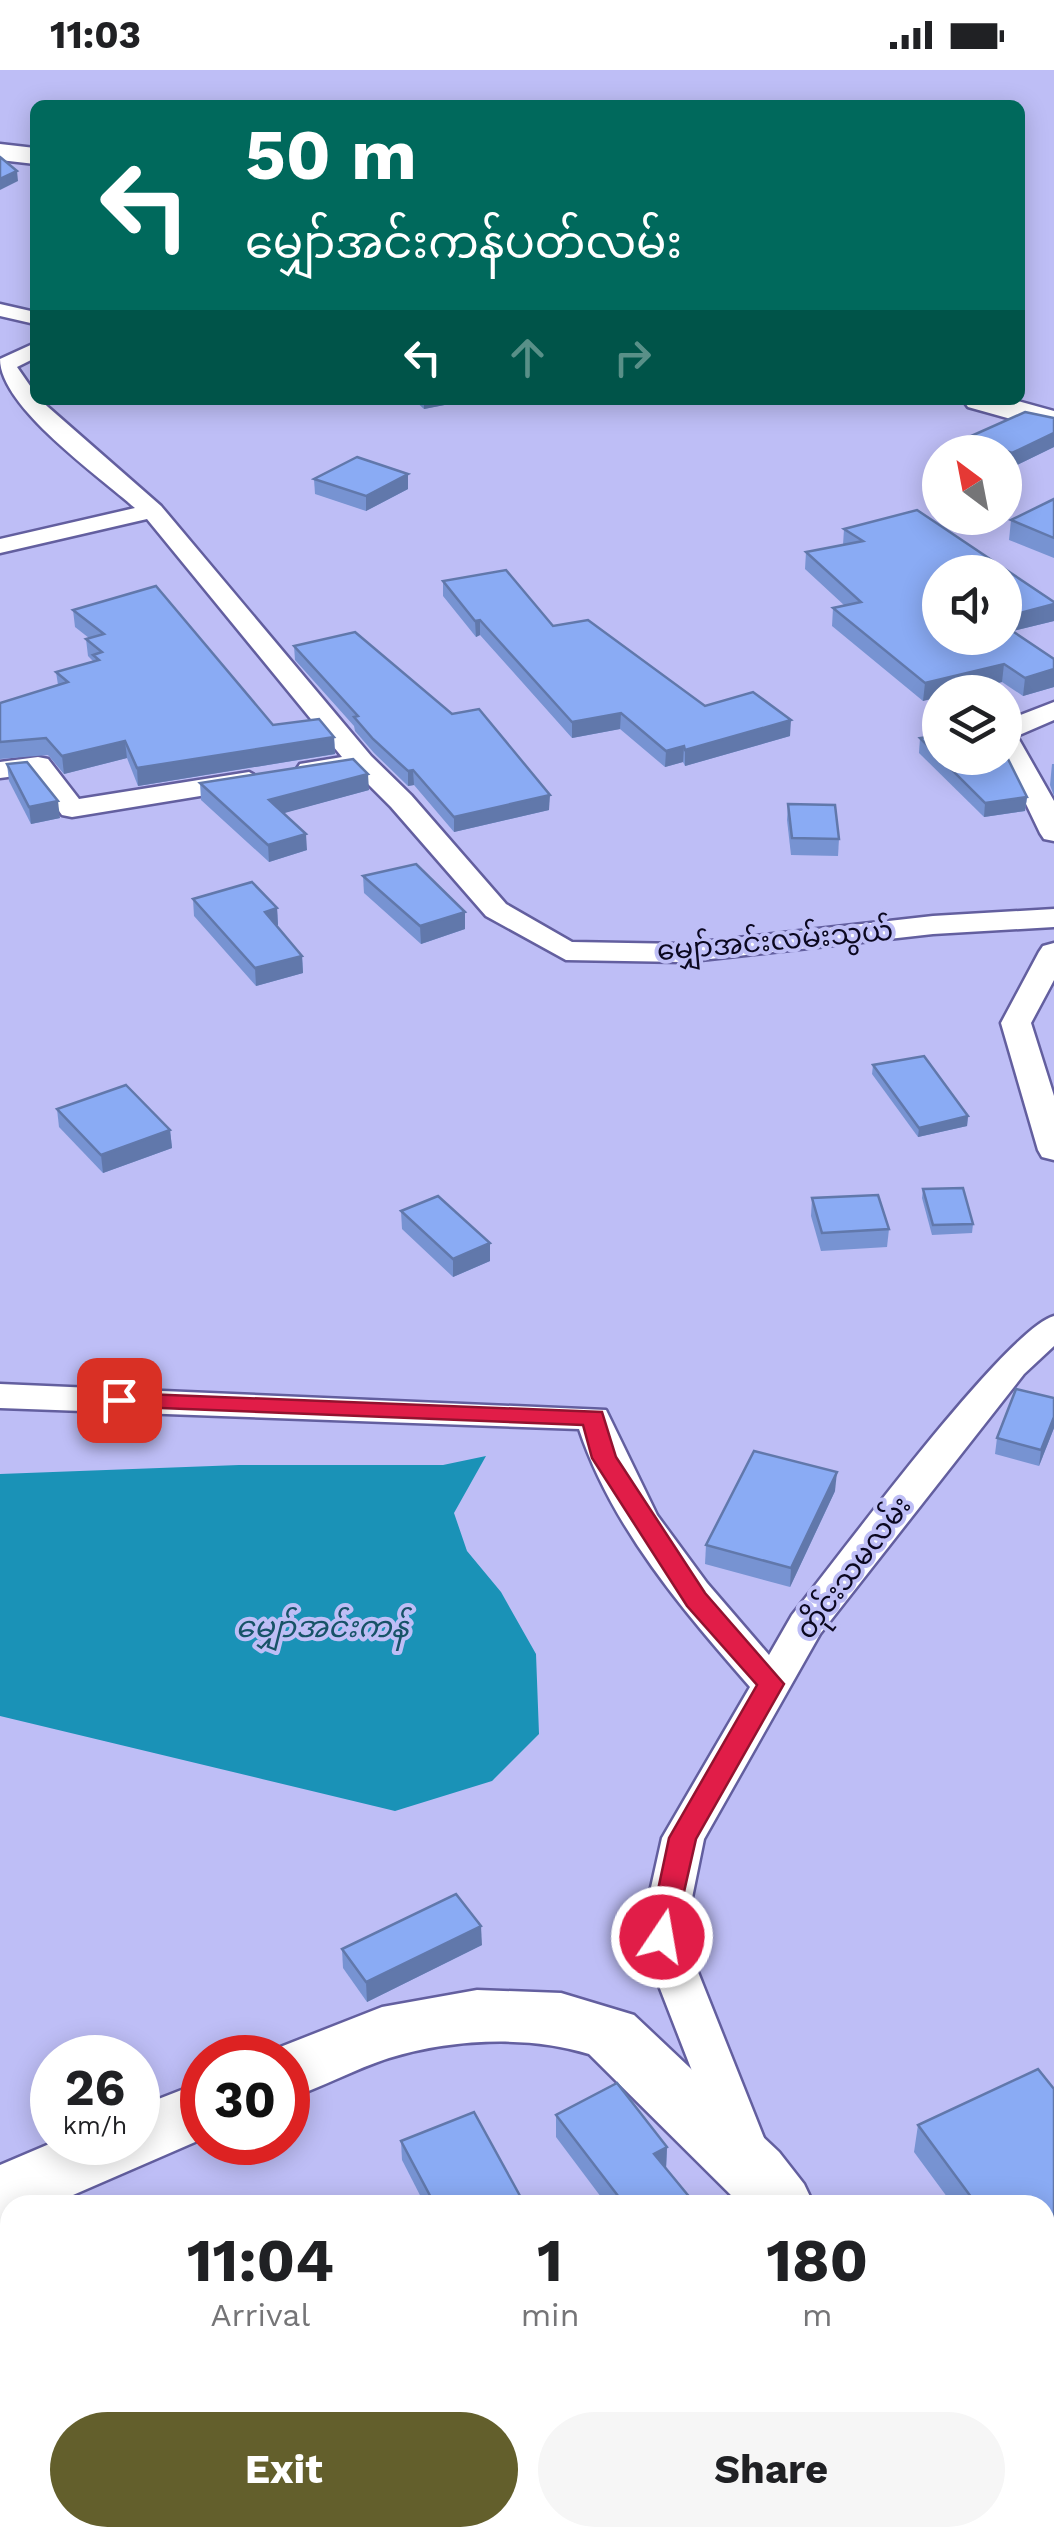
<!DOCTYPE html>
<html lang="en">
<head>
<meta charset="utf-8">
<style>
  :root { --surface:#fff; --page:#f6f6f6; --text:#202124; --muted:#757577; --accent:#635f2c }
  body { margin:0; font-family:"Work Sans","Noto Sans Myanmar",sans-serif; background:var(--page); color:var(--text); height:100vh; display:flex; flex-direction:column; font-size:38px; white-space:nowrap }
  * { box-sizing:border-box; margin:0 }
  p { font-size:32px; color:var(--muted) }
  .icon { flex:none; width:55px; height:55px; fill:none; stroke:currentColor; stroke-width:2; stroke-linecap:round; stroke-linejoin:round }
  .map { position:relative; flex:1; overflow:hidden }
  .sheet { position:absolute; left:0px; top:2125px; width:1055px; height:352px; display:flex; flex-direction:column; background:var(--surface); border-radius:30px 30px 0 0; box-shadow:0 5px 25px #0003 }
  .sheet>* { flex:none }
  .top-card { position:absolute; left:30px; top:30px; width:995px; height:305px; border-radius:15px; box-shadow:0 5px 25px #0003; background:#00695c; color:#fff; overflow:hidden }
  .needle { width:65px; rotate:328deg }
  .buttons { position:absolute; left:922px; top:365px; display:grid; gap:20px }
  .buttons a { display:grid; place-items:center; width:100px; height:100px; border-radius:50%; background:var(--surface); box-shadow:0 5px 25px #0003; font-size:50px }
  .speed { position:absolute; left:30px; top:1965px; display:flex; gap:20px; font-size:50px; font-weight:700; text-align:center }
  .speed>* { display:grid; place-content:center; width:130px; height:130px; border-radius:50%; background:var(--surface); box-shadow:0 5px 25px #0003; line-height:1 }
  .speed small { font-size:25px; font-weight:400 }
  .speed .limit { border:15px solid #d22; background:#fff; color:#111 }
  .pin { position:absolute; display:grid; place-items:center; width:85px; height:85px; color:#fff; margin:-42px; border-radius:20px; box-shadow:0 5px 15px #0006 }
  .me { position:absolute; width:110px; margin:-55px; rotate:12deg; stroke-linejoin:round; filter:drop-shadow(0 0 8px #0008) }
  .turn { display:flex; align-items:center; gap:35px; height:210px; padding:0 50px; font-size:45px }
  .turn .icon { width:130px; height:130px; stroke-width:2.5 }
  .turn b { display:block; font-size:70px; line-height:85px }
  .lanes { display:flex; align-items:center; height:95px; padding:0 50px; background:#0003; justify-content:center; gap:50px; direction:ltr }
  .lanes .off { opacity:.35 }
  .eta { display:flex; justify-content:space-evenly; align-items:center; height:170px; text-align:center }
  .eta b { font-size:60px; font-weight:700; line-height:70px }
  .cta { display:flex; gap:20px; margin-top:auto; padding:20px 50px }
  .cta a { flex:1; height:115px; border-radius:60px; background:var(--accent); color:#fff; font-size:40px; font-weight:700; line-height:115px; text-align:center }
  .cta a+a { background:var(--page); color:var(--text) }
  .status { display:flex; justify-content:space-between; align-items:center; height:70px; padding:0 50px; background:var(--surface); direction:ltr }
  .status svg { height:28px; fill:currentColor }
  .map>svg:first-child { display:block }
  .water { fill:#1a92b7 }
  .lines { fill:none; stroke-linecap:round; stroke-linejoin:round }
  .street-casing { stroke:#635f9f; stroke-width:5 }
  .secondary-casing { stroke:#635f9f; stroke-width:5 }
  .street { fill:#fff; fill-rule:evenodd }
  .secondary { fill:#fff; fill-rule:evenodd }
  .wall { fill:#7793d2 }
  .shaded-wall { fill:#6178ab }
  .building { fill:#8aabf4; stroke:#6178ab; stroke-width:2.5 }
  .route { fill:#e11d48; stroke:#92132f; stroke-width:2.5 }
  .labels { text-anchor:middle; stroke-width:8; stroke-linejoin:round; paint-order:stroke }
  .street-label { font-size:28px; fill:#0b0820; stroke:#bebef6 }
  .water-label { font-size:30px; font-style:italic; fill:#175367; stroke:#bebef6 }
</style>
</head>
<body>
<div class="status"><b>11:03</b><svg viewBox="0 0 49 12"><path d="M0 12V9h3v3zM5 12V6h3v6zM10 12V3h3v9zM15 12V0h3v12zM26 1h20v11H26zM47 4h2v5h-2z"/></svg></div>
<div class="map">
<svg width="1054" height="2477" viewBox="0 0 1054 2477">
  <rect width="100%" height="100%" fill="#bebef6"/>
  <!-- water -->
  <path class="water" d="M 486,1386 L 454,1443 L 467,1481 L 501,1522 L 536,1584 L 539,1664 L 492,1711 L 395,1741 L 0,1646 L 0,1404 L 239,1395 L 443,1395 Z"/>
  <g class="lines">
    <!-- street casing -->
    <g class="street-casing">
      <g id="street">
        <path d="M 0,234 L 35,242 L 35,254 L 0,246 Z"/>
        <path d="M 35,273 L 35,288 L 17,297 L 35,323 L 35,330 L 40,330 L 161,436 L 371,686 L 411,725 L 506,834 L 572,872 L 683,874 L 933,846 L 1054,839 L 1054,857 L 933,864 L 683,892 L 566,890 L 486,846 L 391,737 L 355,701 L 310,708 L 300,706 L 296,700 L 300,694 L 342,687 L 147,449 L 0,483 L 0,469 L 135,438 C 99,406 0,337 0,289 Z"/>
        <path d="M 1054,632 L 1054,650 L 1017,666 L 1054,731 L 1054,771 L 1044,769 L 1040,763 L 1004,688 L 1005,651 Z"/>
        <path d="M 38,687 L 48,689 L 79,729 L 249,702 L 263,710 L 249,718 L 72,747 L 62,745 L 31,704 L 0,708 L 0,692 Z"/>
        <path d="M 1054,873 L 1054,910 L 1031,953 L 1054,1026 L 1054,1090 L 1042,1087 L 1038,1080 L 1001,953 L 1039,882 L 1043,876 Z"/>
        <path d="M 1054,1246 L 1054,1276 L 1024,1304 L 820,1564 L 704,1769 L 684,1867 L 768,2078 L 762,2092 L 745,2098 L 728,2092 L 722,2078 L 640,1867 L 662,1768 L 750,1617 C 683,1540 612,1458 579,1359 L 0,1338 L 0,1314 L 606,1340 L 657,1445 L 707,1513 L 769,1585 L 792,1545 C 834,1493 1006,1259 1054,1246 Z"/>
      </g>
    </g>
    <!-- secondary casing -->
    <g class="secondary-casing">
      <g id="secondary">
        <path d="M 0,74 L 35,78 L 35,94 L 0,90 Z"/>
        <path d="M 963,330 L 1014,330 L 1054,341 L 1054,361 L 968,337 Z"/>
        <path d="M 477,1920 L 561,1923 L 634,1945 L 779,2082 L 804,2114 L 814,2135 L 741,2135 L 589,1984 C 528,1965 451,1969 389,1988 C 355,1999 322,2017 288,2029 L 288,1988 L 263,1988 L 265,1983 L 382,1937 Z"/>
        <path d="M 202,2012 L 202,2069 L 50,2135 L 10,2135 L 10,2151 L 0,2155 L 0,2095 L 54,2072 L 138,2072 L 138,2037 Z"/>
        <path d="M 1045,2409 L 1054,2413 L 1054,2477 L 1026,2477 L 1018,2468 L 1045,2468 Z"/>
      </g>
    </g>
    <!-- street -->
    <use href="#street" class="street"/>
    <!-- secondary -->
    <use href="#secondary" class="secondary"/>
  </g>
  <!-- wall -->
  <g class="wall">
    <path d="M 414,330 L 470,330 L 424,339 Z"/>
    <path d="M 1054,348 L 1054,377 L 1011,398 L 1005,396 L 1005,382 L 968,382 L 969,367 Z"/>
    <path d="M 408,404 L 408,419 L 366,441 L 315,424 L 314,409 Z"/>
    <path d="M 1054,429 L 1054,488 L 1009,470 L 1011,450 Z"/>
    <path d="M 844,459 L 1054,551 L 1013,561 L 1054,589 L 1054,617 L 1023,626 L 1002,612 L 958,622 L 940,622 L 923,631 L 832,556 L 833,538 L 845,536 L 805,499 L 806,482 L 843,475 Z"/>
    <path d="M 443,511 L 553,556 L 705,636 L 790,666 L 685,696 L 683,692 L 665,697 L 620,659 L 572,668 L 480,565 L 476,567 L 443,526 Z"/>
    <path d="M 73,540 L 273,655 L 334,667 L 335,684 L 138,716 L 127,688 L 64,704 L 48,685 L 0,689 L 0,633 L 58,615 L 56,602 L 93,591 L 88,586 L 86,569 L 89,568 L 75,557 Z"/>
    <path d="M 294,576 L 549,740 L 454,762 L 414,715 L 408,716 L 374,683 L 355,661 L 354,656 L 295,590 Z"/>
    <path d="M 920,668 L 1027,727 L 1025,741 L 984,747 L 919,683 Z"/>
    <path d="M 7,694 L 60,748 L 31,754 L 9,711 Z"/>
    <path d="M 1052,694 L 1054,694 L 1054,726 L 1050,715 Z"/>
    <path d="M 200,713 L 369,720 L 283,743 L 307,780 L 269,792 L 201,730 Z"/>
    <path d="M 788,734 L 839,769 L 838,786 L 791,785 L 787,750 Z"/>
    <path d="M 363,806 L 465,842 L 465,859 L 421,874 L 364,823 Z"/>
    <path d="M 193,829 L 277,838 L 278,855 L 277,856 L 302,886 L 303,903 L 256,916 L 194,846 Z"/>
    <path d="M 873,995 L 968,1046 L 967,1056 L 918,1067 L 872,1004 Z"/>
    <path d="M 57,1039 L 170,1060 L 172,1078 L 103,1103 L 59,1057 Z"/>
    <path d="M 923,1119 L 973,1154 L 972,1163 L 932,1165 L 922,1128 Z"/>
    <path d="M 812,1128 L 889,1159 L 887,1177 L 821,1181 L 811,1146 Z"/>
    <path d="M 401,1141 L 490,1191 L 453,1207 L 402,1159 Z"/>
    <path d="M 1054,1328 L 1054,1358 L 1039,1396 L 995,1384 L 997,1368 Z"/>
    <path d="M 835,1421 L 790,1517 L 705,1494 L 706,1475 Z"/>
    <path d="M 482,1875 L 367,1932 L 343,1898 L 342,1879 Z"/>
    <path d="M 1038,1999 L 1054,2019 L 1054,2197 L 1045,2202 L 1045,2135 L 953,2135 L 914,2082 L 918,2055 Z"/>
    <path d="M 556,2045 L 667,2077 L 666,2098 L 696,2135 L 607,2135 L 556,2067 Z"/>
    <path d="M 401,2071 L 525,2135 L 425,2135 L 402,2090 Z"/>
    <path d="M 10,2202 L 10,2303 L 0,2270 L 0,2205 Z"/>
    <path d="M 878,2468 L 1016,2468 L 1024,2477 L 886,2477 Z"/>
  </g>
  <!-- shaded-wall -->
  <g class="shaded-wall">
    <path d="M 17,101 L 18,111 L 0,120 L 0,109 Z"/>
    <path d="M 424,330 L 470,330 L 424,339 Z"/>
    <path d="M 1054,363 L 1054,377 L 1011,398 L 1012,383 Z"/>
    <path d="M 408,404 L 408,419 L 366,441 L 366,426 Z"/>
    <path d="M 1054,534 L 1054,551 L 1005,563 L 1005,547 Z"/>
    <path d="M 480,550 L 480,565 L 476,567 L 475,551 Z"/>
    <path d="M 1004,594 L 1002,612 L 958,622 L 940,622 L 940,627 L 923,631 L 925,613 Z"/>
    <path d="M 1054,599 L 1054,617 L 1023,626 L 1025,608 Z"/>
    <path d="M 621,643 L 620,659 L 572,668 L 572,652 Z"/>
    <path d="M 791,650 L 790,666 L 685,696 L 685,680 Z"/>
    <path d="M 334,667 L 335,684 L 138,716 L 137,698 Z"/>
    <path d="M 125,671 L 127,688 L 64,704 L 62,686 Z"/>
    <path d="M 684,676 L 683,692 L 665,697 L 666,681 Z"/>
    <path d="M 413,700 L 414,715 L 408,716 L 408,701 Z"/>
    <path d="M 368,704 L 369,720 L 270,747 L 269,730 Z"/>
    <path d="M 550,725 L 549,740 L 454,762 L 454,747 Z"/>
    <path d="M 1027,727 L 1025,741 L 984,747 L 985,733 Z"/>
    <path d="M 58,731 L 60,748 L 31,754 L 29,737 Z"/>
    <path d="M 306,764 L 307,780 L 269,792 L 268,775 Z"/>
    <path d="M 277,838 L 278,855 L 266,859 L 265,842 Z"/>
    <path d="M 465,842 L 465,859 L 421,874 L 420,856 Z"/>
    <path d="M 302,886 L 303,903 L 256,916 L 255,898 Z"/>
    <path d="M 968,1046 L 967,1056 L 918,1067 L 919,1058 Z"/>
    <path d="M 170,1060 L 172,1078 L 103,1103 L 101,1085 Z"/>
    <path d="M 490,1173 L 490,1191 L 453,1207 L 453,1189 Z"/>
    <path d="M 1054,1347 L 1054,1358 L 1039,1396 L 1041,1380 Z"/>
    <path d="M 837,1402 L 835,1421 L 790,1517 L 791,1498 Z"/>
    <path d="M 481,1856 L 482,1875 L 367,1932 L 366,1912 Z"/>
    <path d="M 667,2077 L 666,2099 L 654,2084 Z"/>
    <path d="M 1054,2172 L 1054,2197 L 1045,2202 L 1045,2177 Z"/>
  </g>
  <!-- building -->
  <g class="building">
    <path d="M 0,87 L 17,101 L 0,109 Z"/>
    <path d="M 1025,342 L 1054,348 L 1054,363 L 1012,383 L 969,367 Z"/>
    <path d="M 357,387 L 408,404 L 366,426 L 314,409 Z"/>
    <path d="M 1054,429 L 1054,468 L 1011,450 Z"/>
    <path d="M 917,440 L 1054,532 L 1054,534 L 1005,547 L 1005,502 L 940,502 L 940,568 L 1005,568 L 1005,556 L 1054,589 L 1054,599 L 1025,608 L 1004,594 L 925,613 L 833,538 L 861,532 L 806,482 L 863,471 L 844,459 Z"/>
    <path d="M 506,500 L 553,556 L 588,550 L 705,636 L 753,622 L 791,650 L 685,680 L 684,676 L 666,681 L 621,643 L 572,652 L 480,550 L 475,551 L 443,511 Z"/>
    <path d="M 156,516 L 273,655 L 319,649 L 334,667 L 137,698 L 125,671 L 62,686 L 46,668 L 0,672 L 0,633 L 68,612 L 56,602 L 99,590 L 93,585 L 102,582 L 86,569 L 104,564 L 73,540 Z"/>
    <path d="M 355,562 L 452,644 L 479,639 L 550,725 L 454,747 L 413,700 L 408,701 L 373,669 L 354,647 L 358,646 L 294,576 Z"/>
    <path d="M 940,665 L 940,688 L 1005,688 L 1005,683 L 1027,727 L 985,733 L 920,668 Z"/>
    <path d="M 353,689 L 368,704 L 269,730 L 306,764 L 268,775 L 200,713 Z"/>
    <path d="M 27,692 L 58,731 L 29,737 L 7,694 Z"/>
    <path d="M 788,734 L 835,735 L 839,769 L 792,768 Z"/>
    <path d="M 416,794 L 465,842 L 420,856 L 363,806 Z"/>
    <path d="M 252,812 L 277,838 L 265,842 L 302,886 L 255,898 L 193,829 Z"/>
    <path d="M 924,986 L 968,1046 L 919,1058 L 873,995 Z"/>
    <path d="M 126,1015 L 170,1060 L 101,1085 L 57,1039 Z"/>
    <path d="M 963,1118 L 973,1154 L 933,1155 L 923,1119 Z"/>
    <path d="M 878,1125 L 889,1159 L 822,1163 L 812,1128 Z"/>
    <path d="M 438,1126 L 490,1173 L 453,1189 L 401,1141 Z"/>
    <path d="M 1016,1319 L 1054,1328 L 1054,1347 L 1041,1380 L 997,1368 Z"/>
    <path d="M 754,1381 L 837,1402 L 791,1498 L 706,1475 Z"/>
    <path d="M 456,1824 L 481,1856 L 366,1912 L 342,1879 Z"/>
    <path d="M 1038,1999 L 1054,2019 L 1054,2172 L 1045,2177 L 1045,2135 L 977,2135 L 918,2055 Z"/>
    <path d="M 617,2013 L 667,2077 L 654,2084 L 696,2135 L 625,2135 L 556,2045 Z"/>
    <path d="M 474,2042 L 525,2135 L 435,2135 L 401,2071 Z"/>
    <path d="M 10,2202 L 10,2293 L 0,2260 L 0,2205 Z"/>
    <path d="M 63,2468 L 193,2468 L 196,2477 L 66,2477 Z"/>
    <path d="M 419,2468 L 572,2468 L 577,2477 L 395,2477 Z"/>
    <path d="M 899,2468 L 1016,2468 L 1024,2477 L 908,2477 Z"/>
  </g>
  <!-- route -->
  <path class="route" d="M 119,1323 L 602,1342 L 616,1387 L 705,1523 L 784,1614 L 696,1769 L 672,1875 L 662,1878 L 652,1875 L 648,1867 L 669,1768 L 757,1615 L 687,1536 L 592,1388 L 583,1355 L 110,1336 L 107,1330 L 110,1325 Z"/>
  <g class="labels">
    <!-- street labels -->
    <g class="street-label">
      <text transform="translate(775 870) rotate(-5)" y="10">မျှော်အင်းလမ်းသွယ်</text>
      <text transform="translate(853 1497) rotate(-53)" y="10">တိုင်းသမလမ်း</text>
    </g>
    <!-- water labels -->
    <g class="water-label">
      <text x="322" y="1567">မျှော်အင်းကန်</text>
    </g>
  </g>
</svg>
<div class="buttons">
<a><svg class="needle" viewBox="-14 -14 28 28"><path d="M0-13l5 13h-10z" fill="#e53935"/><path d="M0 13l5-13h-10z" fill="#757577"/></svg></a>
<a><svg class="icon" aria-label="sound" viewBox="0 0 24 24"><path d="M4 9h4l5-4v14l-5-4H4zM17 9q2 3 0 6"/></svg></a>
<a><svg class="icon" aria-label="layers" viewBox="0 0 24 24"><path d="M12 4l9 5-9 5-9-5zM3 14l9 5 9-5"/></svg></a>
</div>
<div class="speed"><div>26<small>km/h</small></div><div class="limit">30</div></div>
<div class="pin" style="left:119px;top:1330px;background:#d93025"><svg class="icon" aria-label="arrive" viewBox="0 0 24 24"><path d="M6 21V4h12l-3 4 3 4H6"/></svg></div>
<svg class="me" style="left:662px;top:1867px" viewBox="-20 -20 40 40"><circle r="17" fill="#e11d48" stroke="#fff" stroke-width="3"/><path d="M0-11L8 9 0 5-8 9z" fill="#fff"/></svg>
<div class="top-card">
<div class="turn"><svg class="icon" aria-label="left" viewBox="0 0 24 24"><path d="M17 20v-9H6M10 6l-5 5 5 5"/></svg><div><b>50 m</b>မျှော်အင်းကန်ပတ်လမ်း</div></div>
<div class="lanes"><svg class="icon" aria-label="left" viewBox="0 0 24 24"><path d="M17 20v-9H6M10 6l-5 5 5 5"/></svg><svg class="icon off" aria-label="ahead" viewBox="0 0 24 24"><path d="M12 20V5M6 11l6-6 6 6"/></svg><svg class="icon off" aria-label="right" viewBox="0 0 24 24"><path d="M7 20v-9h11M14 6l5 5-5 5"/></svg></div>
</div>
<section class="sheet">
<div class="eta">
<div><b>11:04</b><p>Arrival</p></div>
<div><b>1</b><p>min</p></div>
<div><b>180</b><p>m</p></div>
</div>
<div class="cta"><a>Exit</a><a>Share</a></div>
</section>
</div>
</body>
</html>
